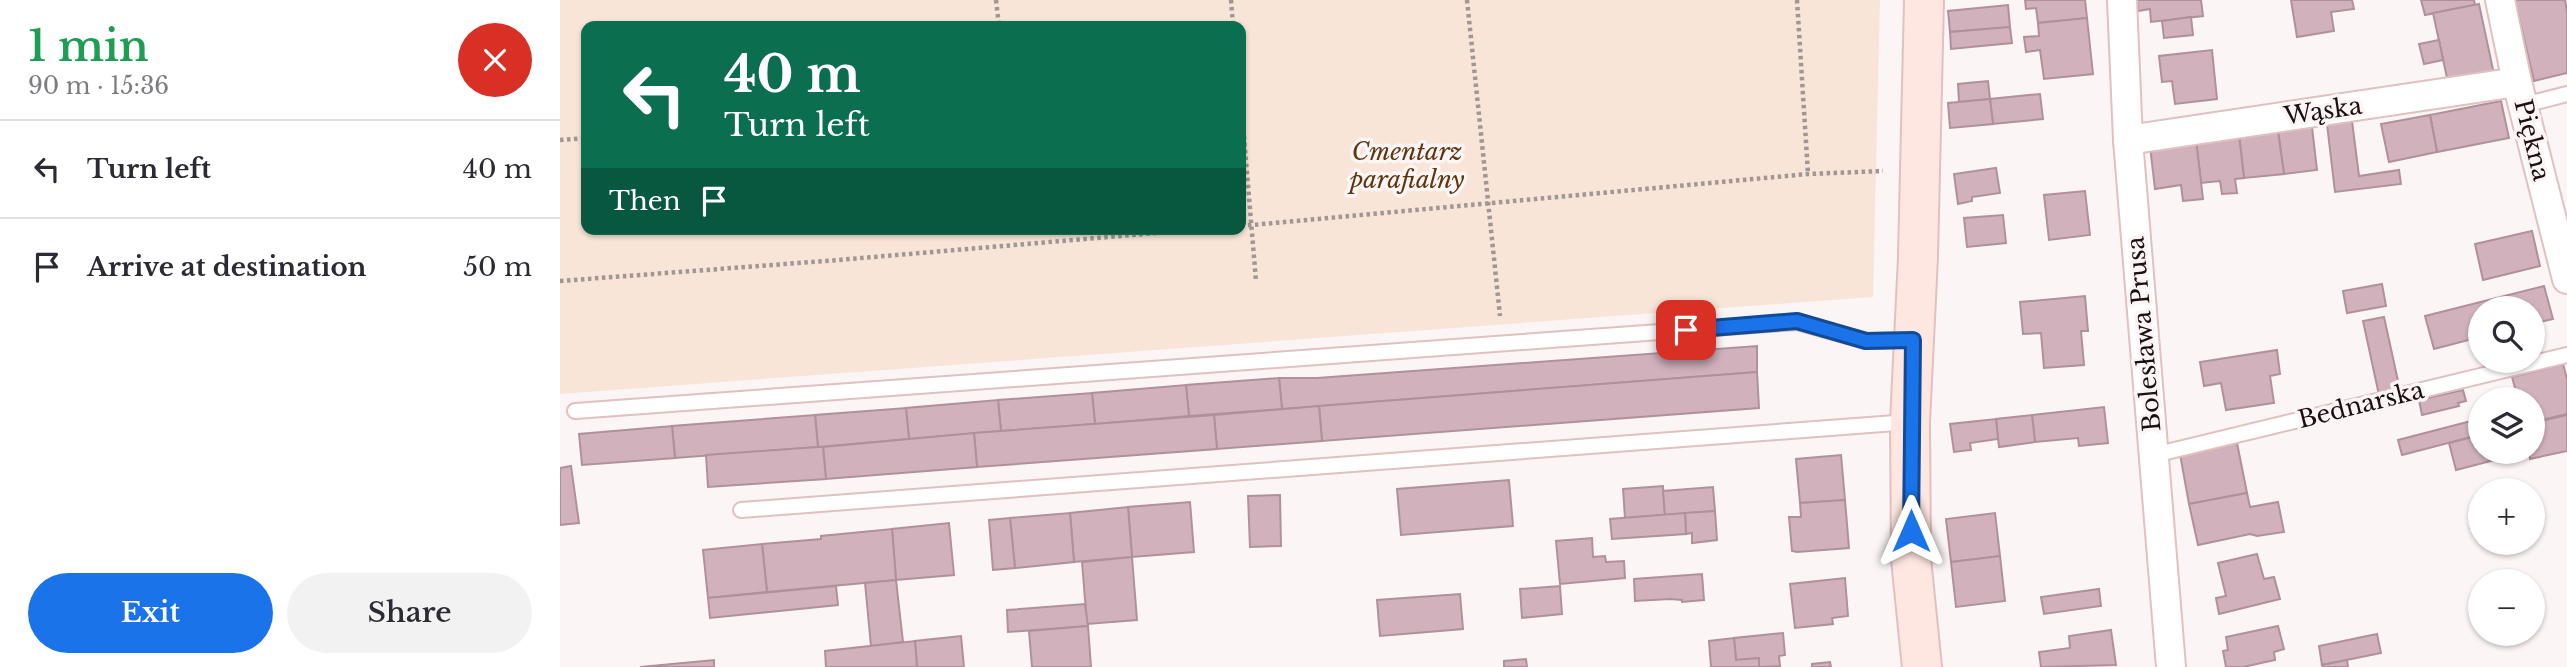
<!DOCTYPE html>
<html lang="en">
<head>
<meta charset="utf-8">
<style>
  :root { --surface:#fff; --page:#f2f2f3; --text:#2b2b33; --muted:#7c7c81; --line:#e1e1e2; --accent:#1a73e8 }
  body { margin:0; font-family:"Libre Baskerville",serif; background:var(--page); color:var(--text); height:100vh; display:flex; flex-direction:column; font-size:26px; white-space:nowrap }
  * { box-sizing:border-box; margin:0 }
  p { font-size:23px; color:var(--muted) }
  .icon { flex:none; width:38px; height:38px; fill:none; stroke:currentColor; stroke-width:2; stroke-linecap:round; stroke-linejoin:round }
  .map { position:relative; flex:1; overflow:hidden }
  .panel { display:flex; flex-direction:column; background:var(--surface); width:560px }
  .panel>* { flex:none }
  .banner { position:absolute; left:21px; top:21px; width:665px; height:214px; border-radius:14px; box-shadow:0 2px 5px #0004; background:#0b6e4f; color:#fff; overflow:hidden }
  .controls { position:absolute; left:1908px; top:296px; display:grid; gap:14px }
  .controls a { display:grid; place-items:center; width:77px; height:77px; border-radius:50%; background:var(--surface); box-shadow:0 2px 5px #0004; font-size:35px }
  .pin { position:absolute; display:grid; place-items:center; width:60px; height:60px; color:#fff; margin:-30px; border-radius:14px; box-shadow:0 4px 10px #0006 }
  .me { position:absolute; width:77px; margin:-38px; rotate:0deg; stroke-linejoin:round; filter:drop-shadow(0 0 5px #0008) }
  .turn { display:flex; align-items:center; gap:24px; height:147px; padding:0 28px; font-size:32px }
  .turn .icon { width:91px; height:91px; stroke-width:2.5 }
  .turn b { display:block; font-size:49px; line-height:60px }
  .then { display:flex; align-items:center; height:66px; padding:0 28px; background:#0003; gap:14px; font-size:26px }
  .round { display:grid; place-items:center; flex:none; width:74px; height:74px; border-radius:37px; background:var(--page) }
  .head { display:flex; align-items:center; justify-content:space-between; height:119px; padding:0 28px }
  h1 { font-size:42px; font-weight:600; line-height:52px; color:#1e9e55 }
  .action { display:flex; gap:14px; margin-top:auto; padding:14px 28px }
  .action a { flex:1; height:80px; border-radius:42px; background:var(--accent); color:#fff; font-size:28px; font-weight:600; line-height:80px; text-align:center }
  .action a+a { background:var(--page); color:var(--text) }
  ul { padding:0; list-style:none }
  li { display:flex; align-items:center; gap:21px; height:98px; padding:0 28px; border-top:2px solid var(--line) }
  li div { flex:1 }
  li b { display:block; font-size:26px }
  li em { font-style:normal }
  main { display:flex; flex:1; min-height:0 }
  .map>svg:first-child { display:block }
  .green { fill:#f9e5d7; fill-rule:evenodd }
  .building { fill:#d1b2bc; stroke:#b0919b; stroke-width:2 }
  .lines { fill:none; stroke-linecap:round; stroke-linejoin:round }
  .lane-casing { stroke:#e1c0c0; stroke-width:18 }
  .street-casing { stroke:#e1c0c0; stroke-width:32 }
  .secondary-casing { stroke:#e1c0c0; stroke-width:42 }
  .path { stroke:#9f9696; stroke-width:4.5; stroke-dasharray:3.5 3.5; stroke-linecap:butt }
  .lane { stroke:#fff; stroke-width:14 }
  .street { stroke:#fff; stroke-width:28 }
  .secondary { stroke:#fee7e0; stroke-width:38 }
  .route-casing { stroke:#114b97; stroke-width:18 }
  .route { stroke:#1a73e8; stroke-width:12 }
  .labels { text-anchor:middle; stroke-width:7; stroke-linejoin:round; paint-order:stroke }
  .street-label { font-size:24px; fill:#1b0f10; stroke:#fcf5f5 }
  .park-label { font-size:24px; font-style:italic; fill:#5f350e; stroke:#fcf5f5 }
</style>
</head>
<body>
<main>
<section class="panel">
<div class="head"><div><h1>1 min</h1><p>90 m · 15:36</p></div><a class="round" style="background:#d93025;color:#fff"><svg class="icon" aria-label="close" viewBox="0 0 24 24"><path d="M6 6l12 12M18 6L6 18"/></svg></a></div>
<ul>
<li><svg class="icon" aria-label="left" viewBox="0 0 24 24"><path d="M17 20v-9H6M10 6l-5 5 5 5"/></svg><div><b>Turn left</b></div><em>40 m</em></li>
<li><svg class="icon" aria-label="arrive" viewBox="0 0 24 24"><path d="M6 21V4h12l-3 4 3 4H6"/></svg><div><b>Arrive at destination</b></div><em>50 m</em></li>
</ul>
<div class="action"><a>Exit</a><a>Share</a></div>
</section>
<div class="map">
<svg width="2007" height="667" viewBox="0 0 2007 667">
  <rect width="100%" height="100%" fill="#fcf5f5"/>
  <!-- green -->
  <path class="green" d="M 0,0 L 1320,0 L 1313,297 L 0,394 ZM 26,26 L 681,26 L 681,229 L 26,229 Z"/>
  <!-- building -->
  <g class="building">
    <path d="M 1465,0 L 1525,0 L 1527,18 L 1478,23 L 1476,8 L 1466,9 Z"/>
    <path d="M 1577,0 L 1641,0 L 1643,16 L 1591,22 L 1590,9 L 1578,11 Z"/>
    <path d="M 1731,0 L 1792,0 L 1794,9 L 1771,12 L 1774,31 L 1737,37 Z"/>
    <path d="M 1861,0 L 1914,0 L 1915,5 L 1865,15 Z"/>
    <path d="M 1955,0 L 2005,0 L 2007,11 L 2007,73 L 1974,81 Z"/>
    <path d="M 1919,4 L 1935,79 L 1889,87 L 1873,13 Z"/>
    <path d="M 1448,5 L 1450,27 L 1390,32 L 1388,11 Z"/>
    <path d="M 1631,17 L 1633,35 L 1604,38 L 1602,21 Z"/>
    <path d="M 1527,18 L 1533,74 L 1484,79 L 1480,50 L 1466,52 L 1464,37 L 1479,36 L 1478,23 Z"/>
    <path d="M 1450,27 L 1452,43 L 1391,49 L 1390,32 Z"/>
    <path d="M 1879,40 L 1883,60 L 1864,64 L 1859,44 Z"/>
    <path d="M 1652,50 L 1657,99 L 1615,104 L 1612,81 L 1602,82 L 1599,56 Z"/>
    <path d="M 1428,81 L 1430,99 L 1399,102 L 1398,84 Z"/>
    <path d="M 1480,94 L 1483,119 L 1433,124 L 1430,99 Z"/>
    <path d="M 1430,99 L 1433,124 L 1390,128 L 1388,103 Z"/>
    <path d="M 1941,101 L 1949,138 L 1877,152 L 1870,115 Z"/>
    <path d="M 1870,115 L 1877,152 L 1829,162 L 1821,124 Z"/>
    <path d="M 1792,121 L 1799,176 L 1839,170 L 1841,184 L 1775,192 L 1767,124 Z"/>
    <path d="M 1752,127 L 1757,170 L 1724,174 L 1718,131 Z"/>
    <path d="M 1718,131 L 1724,174 L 1684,178 L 1679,135 Z"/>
    <path d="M 1679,135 L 1684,178 L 1675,179 L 1677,193 L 1662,194 L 1660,181 L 1641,183 L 1636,140 Z"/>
    <path d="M 1636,140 L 1643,199 L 1623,201 L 1621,185 L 1595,189 L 1590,146 Z"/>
    <path d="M 1436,168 L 1440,193 L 1412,197 L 1412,201 L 1398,204 L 1394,174 Z"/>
    <path d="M 1525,191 L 1530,235 L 1489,240 L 1484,195 Z"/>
    <path d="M 1443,215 L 1446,243 L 1407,247 L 1404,218 Z"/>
    <path d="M 1972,231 L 1980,266 L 1923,280 L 1915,244 Z"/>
    <path d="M 1822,284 L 1826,306 L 1787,313 L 1783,291 Z"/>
    <path d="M 1984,286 L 1993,319 L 1972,324 L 1972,308 L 1920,308 L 1920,337 L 1874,349 L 1865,316 Z"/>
    <path d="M 1525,296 L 1528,331 L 1521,331 L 1524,365 L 1484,368 L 1481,333 L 1463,334 L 1460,302 Z"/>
    <path d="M 1824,317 L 1840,390 L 1819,395 L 1803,321 Z"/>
    <path d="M 1197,346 L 1197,372 L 722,409 L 719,378 L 757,378 Z"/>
    <path d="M 1717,350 L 1720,374 L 1710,376 L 1714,403 L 1666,410 L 1661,383 L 1644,386 L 1640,362 Z"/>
    <path d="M 2003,364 L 2007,379 L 2007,414 L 1972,422 L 1972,399 L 1958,399 L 1952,377 Z"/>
    <path d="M 1197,372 L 1199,408 L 762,441 L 759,406 Z"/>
    <path d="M 719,378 L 722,409 L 629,416 L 626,385 Z"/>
    <path d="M 626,385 L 629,416 L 535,424 L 532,393 Z"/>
    <path d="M 1903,390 L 1906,401 L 1898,403 L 1899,406 L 1862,415 L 1859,400 Z"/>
    <path d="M 532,393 L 535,424 L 441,431 L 438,400 Z"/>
    <path d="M 438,400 L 441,431 L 349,439 L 346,408 Z"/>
    <path d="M 759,406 L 762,441 L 657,449 L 654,415 Z"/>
    <path d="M 1544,407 L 1548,443 L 1519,446 L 1518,438 L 1475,442 L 1472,415 Z"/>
    <path d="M 346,408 L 349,439 L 258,447 L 255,415 Z"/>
    <path d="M 255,415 L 258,447 L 115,458 L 112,426 Z"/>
    <path d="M 654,415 L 657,449 L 417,467 L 414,433 Z"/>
    <path d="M 1472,415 L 1475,442 L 1439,447 L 1436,419 Z"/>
    <path d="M 2007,415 L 2007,451 L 1970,459 L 1969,452 L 1972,452 L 1972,423 Z"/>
    <path d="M 1436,419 L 1438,439 L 1410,443 L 1411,450 L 1394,452 L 1390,424 Z"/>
    <path d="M 1911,421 L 1915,436 L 1842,455 L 1838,440 Z"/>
    <path d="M 112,426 L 115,458 L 22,465 L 19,434 Z"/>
    <path d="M 414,433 L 417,467 L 266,479 L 263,447 Z"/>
    <path d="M 1920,435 L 1920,452 L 1958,452 L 1958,454 L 1896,470 L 1889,443 Z"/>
    <path d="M 1677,443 L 1687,493 L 1629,504 L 1620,454 Z"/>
    <path d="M 258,447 L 263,447 L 266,479 L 148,487 L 146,455 Z"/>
    <path d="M 1281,455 L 1285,500 L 1240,503 L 1236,459 Z"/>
    <path d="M 11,466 L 19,523 L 0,525 L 0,468 Z"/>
    <path d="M 949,480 L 953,526 L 841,535 L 837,489 Z"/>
    <path d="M 1103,486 L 1105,515 L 1065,518 L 1063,489 Z"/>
    <path d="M 1153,487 L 1155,511 L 1105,515 L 1103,491 Z"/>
    <path d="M 1687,493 L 1690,507 L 1718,502 L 1724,532 L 1697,536 L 1690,534 L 1638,545 L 1629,504 Z"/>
    <path d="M 720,495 L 721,546 L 690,547 L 688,496 Z"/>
    <path d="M 1285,500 L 1289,548 L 1237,552 L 1232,551 L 1229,517 L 1241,517 L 1240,503 Z"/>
    <path d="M 630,502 L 634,552 L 572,557 L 568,507 Z"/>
    <path d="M 568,507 L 572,557 L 514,562 L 510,513 Z"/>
    <path d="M 1155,511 L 1157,540 L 1132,543 L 1132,533 L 1126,534 L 1125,513 Z"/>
    <path d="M 510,513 L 514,562 L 455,568 L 450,518 Z"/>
    <path d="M 1125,513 L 1126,534 L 1052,539 L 1050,519 Z"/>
    <path d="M 1435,513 L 1440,556 L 1391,562 L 1386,519 Z"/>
    <path d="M 450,518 L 455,568 L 433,570 L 429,520 Z"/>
    <path d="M 389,523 L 394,575 L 336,580 L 332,529 Z"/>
    <path d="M 332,529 L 336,580 L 207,592 L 202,544 L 261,539 L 261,536 Z"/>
    <path d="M 1032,538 L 1033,557 L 1045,556 L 1046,562 L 1064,561 L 1065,578 L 1000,584 L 996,541 Z"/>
    <path d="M 202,544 L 207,592 L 148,598 L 143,550 Z"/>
    <path d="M 1697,554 L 1704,579 L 1714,577 L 1720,599 L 1659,614 L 1656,598 L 1666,596 L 1658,563 Z"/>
    <path d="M 1440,556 L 1445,601 L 1396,607 L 1391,562 Z"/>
    <path d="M 572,557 L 577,620 L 527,624 L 522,562 Z"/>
    <path d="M 1142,574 L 1144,600 L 1122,602 L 1122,600 L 1110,599 L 1075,601 L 1074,579 Z"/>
    <path d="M 1285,578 L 1288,616 L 1272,618 L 1273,624 L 1235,628 L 1230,584 Z"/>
    <path d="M 336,580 L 343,642 L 311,646 L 305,583 Z"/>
    <path d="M 276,586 L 278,605 L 150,618 L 148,598 Z"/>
    <path d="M 1000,586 L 1002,614 L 962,618 L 960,589 Z"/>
    <path d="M 1539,589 L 1541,606 L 1484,614 L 1481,597 Z"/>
    <path d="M 900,594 L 903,629 L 820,636 L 817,600 Z"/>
    <path d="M 525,604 L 528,626 L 448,632 L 447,610 Z"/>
    <path d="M 528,626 L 531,667 L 472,667 L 469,631 Z"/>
    <path d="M 1718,626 L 1724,649 L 1714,652 L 1715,660 L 1683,667 L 1666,667 L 1663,651 L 1668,650 L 1666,637 Z"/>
    <path d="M 1551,630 L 1556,665 L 1481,667 L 1479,652 L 1510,648 L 1509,636 Z"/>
    <path d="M 1223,633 L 1225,655 L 1219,656 L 1220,666 L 1199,667 L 1199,658 L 1176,660 L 1174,638 Z"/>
    <path d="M 1817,634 L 1821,653 L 1762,665 L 1759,646 Z"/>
    <path d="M 401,636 L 404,667 L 357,667 L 355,641 Z"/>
    <path d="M 1174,638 L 1176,660 L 1199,658 L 1199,667 L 1151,667 L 1149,641 Z"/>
    <path d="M 355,641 L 357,667 L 266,667 L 265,651 Z"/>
    <path d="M 966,659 L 967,667 L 944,667 L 944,661 Z"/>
    <path d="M 154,660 L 154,667 L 80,667 Z"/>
    <path d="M 1787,660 L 1788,667 L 1763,667 L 1762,665 Z"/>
    <path d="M 1270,662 L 1271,667 L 1252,667 L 1252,664 Z"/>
  </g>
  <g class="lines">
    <!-- lane casing -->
    <g class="lane-casing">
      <g id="lane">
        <path d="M 1964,105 L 2007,94"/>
        <path d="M 15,411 L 1237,322 L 1306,341 L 1351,340"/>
        <path d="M 1594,455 L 2007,355"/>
        <path d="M 181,510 L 1349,422"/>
      </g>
    </g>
    <!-- street casing -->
    <g class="street-casing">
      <g id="street">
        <path d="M 1562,0 L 1568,140 L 1611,667"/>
        <path d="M 1940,0 L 1957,82 L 2007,279"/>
        <path d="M 1568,140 L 1957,82"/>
      </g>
    </g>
    <!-- secondary casing -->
    <g class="secondary-casing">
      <path id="secondary" d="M 1362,667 L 1351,559 L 1350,422 L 1358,257 L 1364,0"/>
    </g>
    <!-- path -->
    <g class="path">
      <path d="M 436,0 L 439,26"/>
      <path d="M 671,0 L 673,26"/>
      <path d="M 907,0 L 940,316"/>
      <path d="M 1237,0 L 1248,174"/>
      <path d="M 681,101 L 696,281"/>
      <path d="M 0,140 L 26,138"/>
      <path d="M 681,226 L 1248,174 L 1323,171"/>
      <path d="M 0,281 L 278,260 L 643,229"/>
    </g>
    <!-- lane -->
    <use href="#lane" class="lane"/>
    <!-- street -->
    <use href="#street" class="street"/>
    <!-- secondary -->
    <use href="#secondary" class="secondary"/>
  </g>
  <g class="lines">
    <!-- route casing -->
    <g class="route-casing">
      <path id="route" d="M 1126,330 L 1237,321 L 1306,341 L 1353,340 L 1351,531"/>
    </g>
    <!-- route -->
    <use href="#route" class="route"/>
  </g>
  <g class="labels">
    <!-- street labels -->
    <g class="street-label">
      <text transform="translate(1763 111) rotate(-8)" y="8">Wąska</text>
      <text transform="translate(1972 140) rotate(76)" y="8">Piękna</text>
      <text transform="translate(1584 334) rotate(-95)" y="8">Bolesława Prusa</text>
      <text transform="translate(1801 405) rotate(-14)" y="8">Bednarska</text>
    </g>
    <!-- park labels -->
    <g class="park-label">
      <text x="847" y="160">Cmentarz<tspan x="847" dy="28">parafialny</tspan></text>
    </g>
  </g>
</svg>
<div class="controls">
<a><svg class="icon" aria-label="search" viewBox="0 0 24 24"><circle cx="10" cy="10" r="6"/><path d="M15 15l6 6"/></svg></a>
<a><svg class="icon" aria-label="layers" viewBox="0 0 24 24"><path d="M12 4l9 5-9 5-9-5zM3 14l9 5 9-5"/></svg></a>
<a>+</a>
<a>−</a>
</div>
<div class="pin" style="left:1126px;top:330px;background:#d93025"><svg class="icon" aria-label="arrive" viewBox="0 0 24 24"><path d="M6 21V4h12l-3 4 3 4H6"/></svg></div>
<svg class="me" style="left:1351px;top:531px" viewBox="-20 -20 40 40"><path d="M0-17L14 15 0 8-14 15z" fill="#1a73e8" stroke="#fff" stroke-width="4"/></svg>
<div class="banner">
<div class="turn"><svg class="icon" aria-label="left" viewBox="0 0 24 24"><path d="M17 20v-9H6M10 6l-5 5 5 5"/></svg><div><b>40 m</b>Turn left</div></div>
<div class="then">Then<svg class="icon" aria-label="arrive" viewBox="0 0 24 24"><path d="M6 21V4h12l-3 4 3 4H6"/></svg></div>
</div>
</div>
</main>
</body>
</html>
